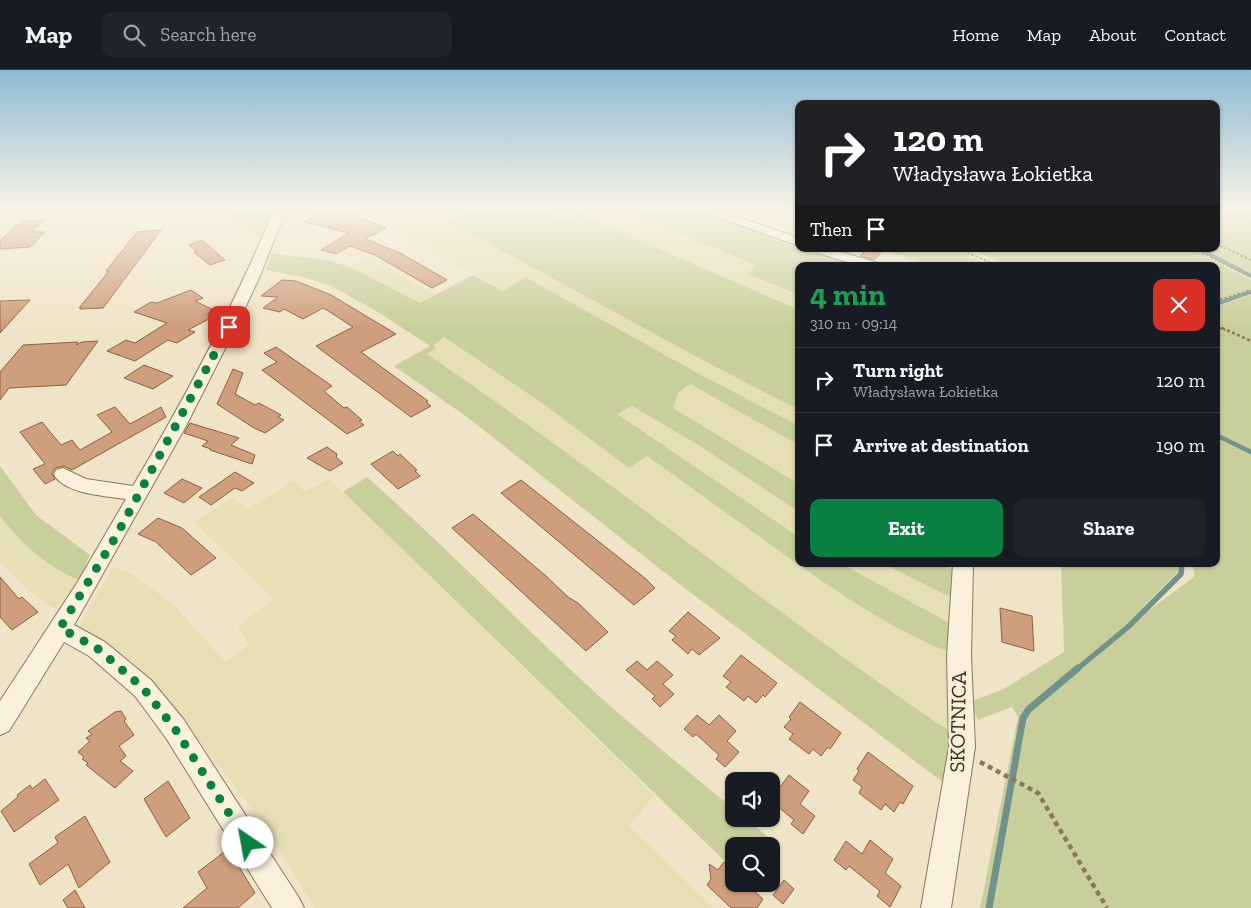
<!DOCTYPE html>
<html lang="en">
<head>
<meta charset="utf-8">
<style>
  :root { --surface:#171b24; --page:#20242c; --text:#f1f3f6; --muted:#9ea1a6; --line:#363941; --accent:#0b8043 }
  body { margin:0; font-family:"Zilla Slab",serif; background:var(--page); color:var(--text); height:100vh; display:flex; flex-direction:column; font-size:19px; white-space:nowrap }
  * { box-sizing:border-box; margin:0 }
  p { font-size:16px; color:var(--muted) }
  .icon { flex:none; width:28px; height:28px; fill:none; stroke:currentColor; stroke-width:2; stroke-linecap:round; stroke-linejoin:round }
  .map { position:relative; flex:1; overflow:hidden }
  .details { position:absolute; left:795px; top:192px; width:425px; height:305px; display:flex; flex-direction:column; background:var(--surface); border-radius:10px; box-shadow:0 1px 4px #0004 }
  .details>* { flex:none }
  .top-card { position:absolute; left:795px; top:30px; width:425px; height:152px; border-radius:10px; box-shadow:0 1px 4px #0004; background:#202124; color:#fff; overflow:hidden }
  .fabs { position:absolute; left:725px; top:702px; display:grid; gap:10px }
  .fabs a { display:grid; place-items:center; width:55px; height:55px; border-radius:10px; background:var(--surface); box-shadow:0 1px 4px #0004; font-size:25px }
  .pin { position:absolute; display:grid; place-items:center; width:42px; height:42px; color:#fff; margin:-21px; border-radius:10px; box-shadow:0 2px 8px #0006 }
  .me { position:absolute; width:55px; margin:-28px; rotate:327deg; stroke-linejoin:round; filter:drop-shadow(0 0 4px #0008) }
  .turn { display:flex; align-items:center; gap:18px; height:105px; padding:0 15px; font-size:22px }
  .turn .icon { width:65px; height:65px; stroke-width:2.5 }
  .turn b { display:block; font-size:35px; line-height:42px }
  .then { display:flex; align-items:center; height:48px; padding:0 15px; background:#0003; gap:10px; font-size:19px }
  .round { display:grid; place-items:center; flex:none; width:52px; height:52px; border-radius:10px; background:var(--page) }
  .summary { display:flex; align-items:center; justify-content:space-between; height:85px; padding:0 15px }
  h1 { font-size:30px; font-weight:700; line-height:38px; color:#1e9e55 }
  .action { display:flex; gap:10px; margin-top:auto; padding:10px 15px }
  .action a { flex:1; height:58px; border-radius:10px; background:var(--accent); color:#fff; font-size:20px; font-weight:700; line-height:58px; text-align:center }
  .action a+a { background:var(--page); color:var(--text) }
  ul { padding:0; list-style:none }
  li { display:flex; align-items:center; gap:15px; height:65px; padding:0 15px; border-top:1px solid var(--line) }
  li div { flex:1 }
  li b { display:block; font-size:19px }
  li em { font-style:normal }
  header { display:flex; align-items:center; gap:30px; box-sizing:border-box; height:70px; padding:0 25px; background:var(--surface); border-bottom:1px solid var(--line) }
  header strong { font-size:24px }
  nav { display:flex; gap:28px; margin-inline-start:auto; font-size:18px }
  .search { width:350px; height:45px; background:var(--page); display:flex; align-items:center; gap:12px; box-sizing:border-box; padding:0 18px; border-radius:10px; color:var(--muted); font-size:19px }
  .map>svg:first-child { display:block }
  .farmland { fill:#e6deb5 }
  .green { fill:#c9cf9b }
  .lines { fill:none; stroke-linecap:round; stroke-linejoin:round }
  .stream-far3 { stroke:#6f938a; stroke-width:4 }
  .stream-far2 { stroke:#6f938a; stroke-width:4.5 }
  .stream-far1 { stroke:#6f938a; stroke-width:5.5 }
  .stream { stroke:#6f938a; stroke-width:7 }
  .building { fill:#cf9f7d; stroke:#8d5f41 }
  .minor-casing { stroke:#8d765c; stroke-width:2 }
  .path-far2 { stroke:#8d765c; stroke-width:2; stroke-dasharray:2.5 2; stroke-linecap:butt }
  .path-far1 { stroke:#8d765c; stroke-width:2.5; stroke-dasharray:3 2.5; stroke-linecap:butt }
  .path { stroke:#8d765c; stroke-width:4.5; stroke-dasharray:5 4; stroke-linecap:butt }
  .minor { fill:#faf1dc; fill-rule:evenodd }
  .route { stroke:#0b8043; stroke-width:9; stroke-dasharray:0 16.2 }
  .labels { text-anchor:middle; stroke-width:5; stroke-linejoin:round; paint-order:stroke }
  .near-street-label { font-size:21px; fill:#3d2e20; stroke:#f7eed8 }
</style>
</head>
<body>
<header>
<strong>Map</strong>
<div class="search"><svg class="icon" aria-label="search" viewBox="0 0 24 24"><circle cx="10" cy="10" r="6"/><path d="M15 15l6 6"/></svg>Search here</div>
<nav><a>Home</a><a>Map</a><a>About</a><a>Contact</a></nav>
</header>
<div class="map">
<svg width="1251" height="838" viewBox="0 0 1251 838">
  <rect width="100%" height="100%" fill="#f0e4c8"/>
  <!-- farmland -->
  <g class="farmland">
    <path d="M 359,140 L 451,140 L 460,144 L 447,150 L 708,293 L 799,340 L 799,356 L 701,305 L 503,221 Z"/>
    <path d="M 545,140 L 622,140 L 756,195 L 748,204 L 799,225 L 799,240 L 579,144 L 566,150 Z"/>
    <path d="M 366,187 L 436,225 L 420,233 L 350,197 Z"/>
    <path d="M 444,267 L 542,333 L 629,398 L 646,386 L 839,522 L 905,562 L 954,584 L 957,666 L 833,581 L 658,450 L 426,284 L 436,278 L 433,275 Z"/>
    <path d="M 690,314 L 799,375 L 799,414 L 673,339 L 678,323 Z"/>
    <path d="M 632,336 L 700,376 L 799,442 L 799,467 L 617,344 Z"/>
    <path d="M 329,409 L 654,725 L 629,756 L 713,838 L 315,838 L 262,752 L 164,626 L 79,556 L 113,497 L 132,504 L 174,535 L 225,592 L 249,575 L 238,556 L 274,529 L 194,452 L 232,428 L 248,439 L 294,411 L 305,422 Z"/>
    <path d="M 0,446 L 27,476 L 46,491 L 64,504 L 79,510 L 58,539 L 48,535 L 29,520 L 0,492 Z"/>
    <path d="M 842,494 L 884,494 L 956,530 L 955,556 Z"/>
  </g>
  <!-- green -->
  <g class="green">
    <path d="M 262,140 L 273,142 L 261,169 L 228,143 Z"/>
    <path d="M 451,140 L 545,140 L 566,150 L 579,144 L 799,240 L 799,340 L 708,293 L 446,150 L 459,145 Z"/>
    <path d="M 622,140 L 698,140 L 799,179 L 862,196 L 799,196 L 799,225 L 748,204 L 756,195 Z"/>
    <path d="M 1216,140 L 1251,140 L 1251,204 L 1203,179 L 1216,179 Z"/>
    <path d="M 880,179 L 955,179 L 990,196 L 929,196 Z"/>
    <path d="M 975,179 L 1192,179 L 1251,210 L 1251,219 L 1216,231 L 1216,196 L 1005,196 L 977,182 L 978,181 Z"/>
    <path d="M 272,184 L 323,189 L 350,197 L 420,233 L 473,205 L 503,221 L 525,207 L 701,305 L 799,356 L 799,375 L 690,314 L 678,323 L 673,338 L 799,414 L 799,442 L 700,376 L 632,336 L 617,344 L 799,467 L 799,494 L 842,494 L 955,556 L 954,584 C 889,559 831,518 774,477 C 732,447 689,416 647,386 L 629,398 L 542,333 L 444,267 L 434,275 L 436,278 L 427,284 C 607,406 776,545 957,666 L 952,719 L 678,513 L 467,347 L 394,296 L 430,276 L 378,242 L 331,216 L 306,208 L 266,200 Z"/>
    <path d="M 1251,225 L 1251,838 L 980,838 L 1018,647 L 1012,637 L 978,650 L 969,632 L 1002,620 L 1064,582 L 1061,494 L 1179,494 L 1178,502 L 1144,536 L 1149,540 L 1194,507 L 1193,494 L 1216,494 L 1216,236 Z"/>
    <path d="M 0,396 L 36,445 L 90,485 L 79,510 C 47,497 21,473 0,446 Z"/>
    <path d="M 367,407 C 438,470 505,538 574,603 C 625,651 680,695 734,739 L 734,749 L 746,749 L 777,774 L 771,782 L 771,776 L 734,776 L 734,800 L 343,422 Z"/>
    <path d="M 884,494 L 941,494 L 958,502 L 956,530 Z"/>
  </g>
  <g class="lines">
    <!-- stream-far3 -->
    <g class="stream-far3">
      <path d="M 1199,179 L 1251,206"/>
      <path d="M 1216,234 L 1251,222"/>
    </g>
    <!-- stream-far2 -->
    <path class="stream-far2" d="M 1216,365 L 1251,382"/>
    <!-- stream-far1 -->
    <path class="stream-far1" d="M 1077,599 L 1128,557 L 1181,504 L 1182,494"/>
    <!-- stream -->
    <path class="stream" d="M 989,838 L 1023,648 L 1029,639 L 1078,598"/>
  </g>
  <!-- building -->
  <g class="building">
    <path d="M 324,140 L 345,140 L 362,145 L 359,147 L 386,158 L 365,169 L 400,183 L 447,210 L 432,218 L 375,185 L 350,176 L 336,184 L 321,180 L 349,163 L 305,152 Z"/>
    <path d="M 44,150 L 31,162 L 45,162 L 30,177 L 0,179 L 0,171 L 21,151 Z"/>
    <path d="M 161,160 L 103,238 L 80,239 L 82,238 L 79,238 L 109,201 L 106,201 L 137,162 Z"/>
    <path d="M 202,170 L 219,185 L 225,190 L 210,195 L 194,182 L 197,182 L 189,175 Z"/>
    <path d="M 867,179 L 884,179 L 874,190 L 860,186 Z"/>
    <path d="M 282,210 L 296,211 L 331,225 L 396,264 L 361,282 L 428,331 L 426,332 L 431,336 L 411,347 L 316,276 L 353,257 L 330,242 L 323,238 L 303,249 L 284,239 L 280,242 L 263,238 L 278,227 L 261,226 Z"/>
    <path d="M 191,220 L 203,228 L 195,231 L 220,243 L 188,260 L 195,262 L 177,273 L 168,270 L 135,291 L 107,281 L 126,270 L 135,273 L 167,253 L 134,242 L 151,232 L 157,233 Z"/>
    <path d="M 30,230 L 0,263 L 0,231 Z"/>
    <path d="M 98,271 L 66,315 L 9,318 L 0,330 L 0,302 L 23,275 L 78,272 L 76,275 L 82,272 Z"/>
    <path d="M 276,277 L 332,316 L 324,321 L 344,338 L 347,337 L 362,350 L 359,351 L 364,355 L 347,364 L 262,300 L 277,292 L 264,283 Z"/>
    <path d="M 144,295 L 173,306 L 153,319 L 124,308 Z"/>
    <path d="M 233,299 L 243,303 L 235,324 L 255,335 L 259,333 L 281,345 L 278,347 L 284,350 L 265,363 L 254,358 L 217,334 Z"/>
    <path d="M 115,337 L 130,354 L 161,337 L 166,347 L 72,400 L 64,396 L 55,398 L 52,404 L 55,409 L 45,414 L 33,399 L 45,394 L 20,362 L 42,352 L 61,375 L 72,370 L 80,380 L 112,362 L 97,345 Z"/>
    <path d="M 190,353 L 239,368 L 231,375 L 255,385 L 252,394 L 210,380 L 211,379 L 202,376 L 208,371 L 184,363 Z"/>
    <path d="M 327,377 L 337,384 L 336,387 L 343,393 L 330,401 L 307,388 Z"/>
    <path d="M 393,381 L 398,386 L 400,384 L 417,400 L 415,401 L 420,406 L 398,419 L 371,394 Z"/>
    <path d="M 235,402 L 254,413 L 242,421 L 235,418 L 211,435 L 199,427 Z"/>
    <path d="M 182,409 L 202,418 L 184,433 L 164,423 Z"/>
    <path d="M 521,410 L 646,509 L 655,518 L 634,535 L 501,423 Z"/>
    <path d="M 473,444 L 546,506 L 568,527 L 578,533 L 608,562 L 586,581 L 452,458 Z"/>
    <path d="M 158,448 L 182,458 L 216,488 L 191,505 L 156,472 L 138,464 Z"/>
    <path d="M 0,507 L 19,529 L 22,527 L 38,542 L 12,560 L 0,547 Z"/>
    <path d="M 1000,538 L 1032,546 L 1034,581 L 1002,572 Z"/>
    <path d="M 688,542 L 720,568 L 699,585 L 692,579 L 688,584 L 672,570 L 676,566 L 669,561 Z"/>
    <path d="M 741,585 L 777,613 L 765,627 L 763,625 L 756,633 L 748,626 L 744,631 L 726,617 L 731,612 L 723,606 Z"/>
    <path d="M 637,591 L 647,600 L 657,591 L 673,605 L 663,614 L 674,624 L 660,637 L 652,629 L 655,626 L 626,600 Z"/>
    <path d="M 800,632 L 841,663 L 830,679 L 828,677 L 821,686 L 813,679 L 809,684 L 789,669 L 793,664 L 784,657 L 791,649 L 789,647 Z"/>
    <path d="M 121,641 L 126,649 L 124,651 L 134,665 L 119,676 L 126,686 L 120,691 L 133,701 L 115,718 L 86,695 L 88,693 L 82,689 L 84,687 L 78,682 L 90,671 L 86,668 L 92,664 L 88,661 L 115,642 Z"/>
    <path d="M 697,645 L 709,655 L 719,645 L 736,661 L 727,671 L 739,682 L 725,697 L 716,689 L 719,685 L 696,664 L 693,667 L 684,659 Z"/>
    <path d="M 868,682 L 913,716 L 903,734 L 900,732 L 894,742 L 885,734 L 881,740 L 859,723 L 862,717 L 853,710 L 859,701 L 857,699 Z"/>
    <path d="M 789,705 L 809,721 L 800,734 L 815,746 L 803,764 L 791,754 L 794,750 L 771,731 L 771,710 L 780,717 Z"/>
    <path d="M 45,709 L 59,730 L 14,762 L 1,741 L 18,727 L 17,725 L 30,715 L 32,719 Z"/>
    <path d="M 168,711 L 190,748 L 166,767 L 144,729 Z"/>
    <path d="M 85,746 L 110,792 L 79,818 L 68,794 L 40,815 L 29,794 L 58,773 L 55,767 Z"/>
    <path d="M 870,770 L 893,789 L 885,803 L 901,816 L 890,837 L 877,826 L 880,821 L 849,796 L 846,800 L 834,790 L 846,771 L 862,784 Z"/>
    <path d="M 228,779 L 255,823 L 238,838 L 183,838 L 207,818 L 198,802 Z"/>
    <path d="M 724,792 L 734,802 L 734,814 L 746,814 L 763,829 L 757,838 L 731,838 L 707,815 L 711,809 L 709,794 L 718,800 Z"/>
    <path d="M 784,810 L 794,819 L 783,834 L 773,825 Z"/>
    <path d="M 75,820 L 85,838 L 68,838 L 63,830 Z"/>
  </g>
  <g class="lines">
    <!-- minor casing -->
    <g class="minor-casing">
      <g id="minor">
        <path d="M 274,140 L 286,140 L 260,206 L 236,257 L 186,356 L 74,555 L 105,572 L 151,610 L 184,650 L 299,828 L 304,838 L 272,838 L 166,668 L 135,626 L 89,586 L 64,572 L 9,661 L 0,665 L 0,631 L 77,513 L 126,429 C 106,426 65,424 54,405 L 56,400 L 63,398 L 86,409 L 133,416 C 186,326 234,236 274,140 Z"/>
        <path d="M 701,140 L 718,140 L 799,168 L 799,176 L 703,142 Z"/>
        <path d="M 813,179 L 831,179 L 878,193 L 880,196 L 860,196 L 815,182 Z"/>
        <path d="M 953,494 L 973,494 L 971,586 L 975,677 L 951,838 L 921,838 L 949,677 L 947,586 Z"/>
      </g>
    </g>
    <!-- path-far2 -->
    <g class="path-far2">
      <path d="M 1216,174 L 1251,190"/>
      <path d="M 959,179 L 998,196"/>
      <path d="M 1194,179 L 1251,207"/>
      <path d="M 1216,231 L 1251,220"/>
      <path d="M 1216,256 L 1225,260"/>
    </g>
    <!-- path-far1 -->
    <path class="path-far1" d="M 1222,258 L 1251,271"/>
    <!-- path -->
    <path class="path" d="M 980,692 L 1038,723 L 1107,838"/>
    <!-- minor -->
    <use href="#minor" class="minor"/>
  </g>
  <!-- sky -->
  <linearGradient id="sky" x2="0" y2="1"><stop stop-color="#8fbad6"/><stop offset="0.54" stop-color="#f8f3e6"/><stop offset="1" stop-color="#f8f3e6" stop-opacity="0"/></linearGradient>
  <rect width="1251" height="257" fill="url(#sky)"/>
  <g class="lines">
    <!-- route -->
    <path class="route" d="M 229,257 L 115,468 L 60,558 L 97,578 L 143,618 L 175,659 L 248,773"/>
  </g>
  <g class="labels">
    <!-- near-street labels -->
    <g class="near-street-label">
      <text transform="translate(958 652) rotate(-89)" y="7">SKOTNICA</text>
    </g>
  </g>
</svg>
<div class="fabs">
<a><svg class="icon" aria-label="sound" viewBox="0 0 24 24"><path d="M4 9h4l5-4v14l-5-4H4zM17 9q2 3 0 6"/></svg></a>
<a><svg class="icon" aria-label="search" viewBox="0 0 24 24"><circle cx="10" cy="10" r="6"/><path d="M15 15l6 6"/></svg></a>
</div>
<div class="pin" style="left:229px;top:257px;background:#d93025"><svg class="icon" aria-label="arrive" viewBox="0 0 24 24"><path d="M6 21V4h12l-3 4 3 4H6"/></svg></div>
<svg class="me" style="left:248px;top:773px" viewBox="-20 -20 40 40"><circle r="19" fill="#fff"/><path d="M0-13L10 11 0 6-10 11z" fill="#0b8043"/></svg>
<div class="top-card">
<div class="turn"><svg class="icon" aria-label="right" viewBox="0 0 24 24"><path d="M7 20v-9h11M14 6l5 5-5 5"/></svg><div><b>120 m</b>Władysława Łokietka</div></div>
<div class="then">Then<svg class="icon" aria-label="arrive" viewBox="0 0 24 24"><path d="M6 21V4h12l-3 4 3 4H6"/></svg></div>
</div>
<section class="details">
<div class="summary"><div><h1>4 min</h1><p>310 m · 09:14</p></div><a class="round" style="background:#d93025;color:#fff"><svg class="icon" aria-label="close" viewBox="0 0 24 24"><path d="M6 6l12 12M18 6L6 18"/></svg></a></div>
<ul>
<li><svg class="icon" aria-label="right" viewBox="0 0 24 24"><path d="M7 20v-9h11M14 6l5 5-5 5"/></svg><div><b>Turn right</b><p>Władysława Łokietka</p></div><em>120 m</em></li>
<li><svg class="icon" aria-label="arrive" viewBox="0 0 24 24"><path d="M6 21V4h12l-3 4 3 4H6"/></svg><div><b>Arrive at destination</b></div><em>190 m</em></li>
</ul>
<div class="action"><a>Exit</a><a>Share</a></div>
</section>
</div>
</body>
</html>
